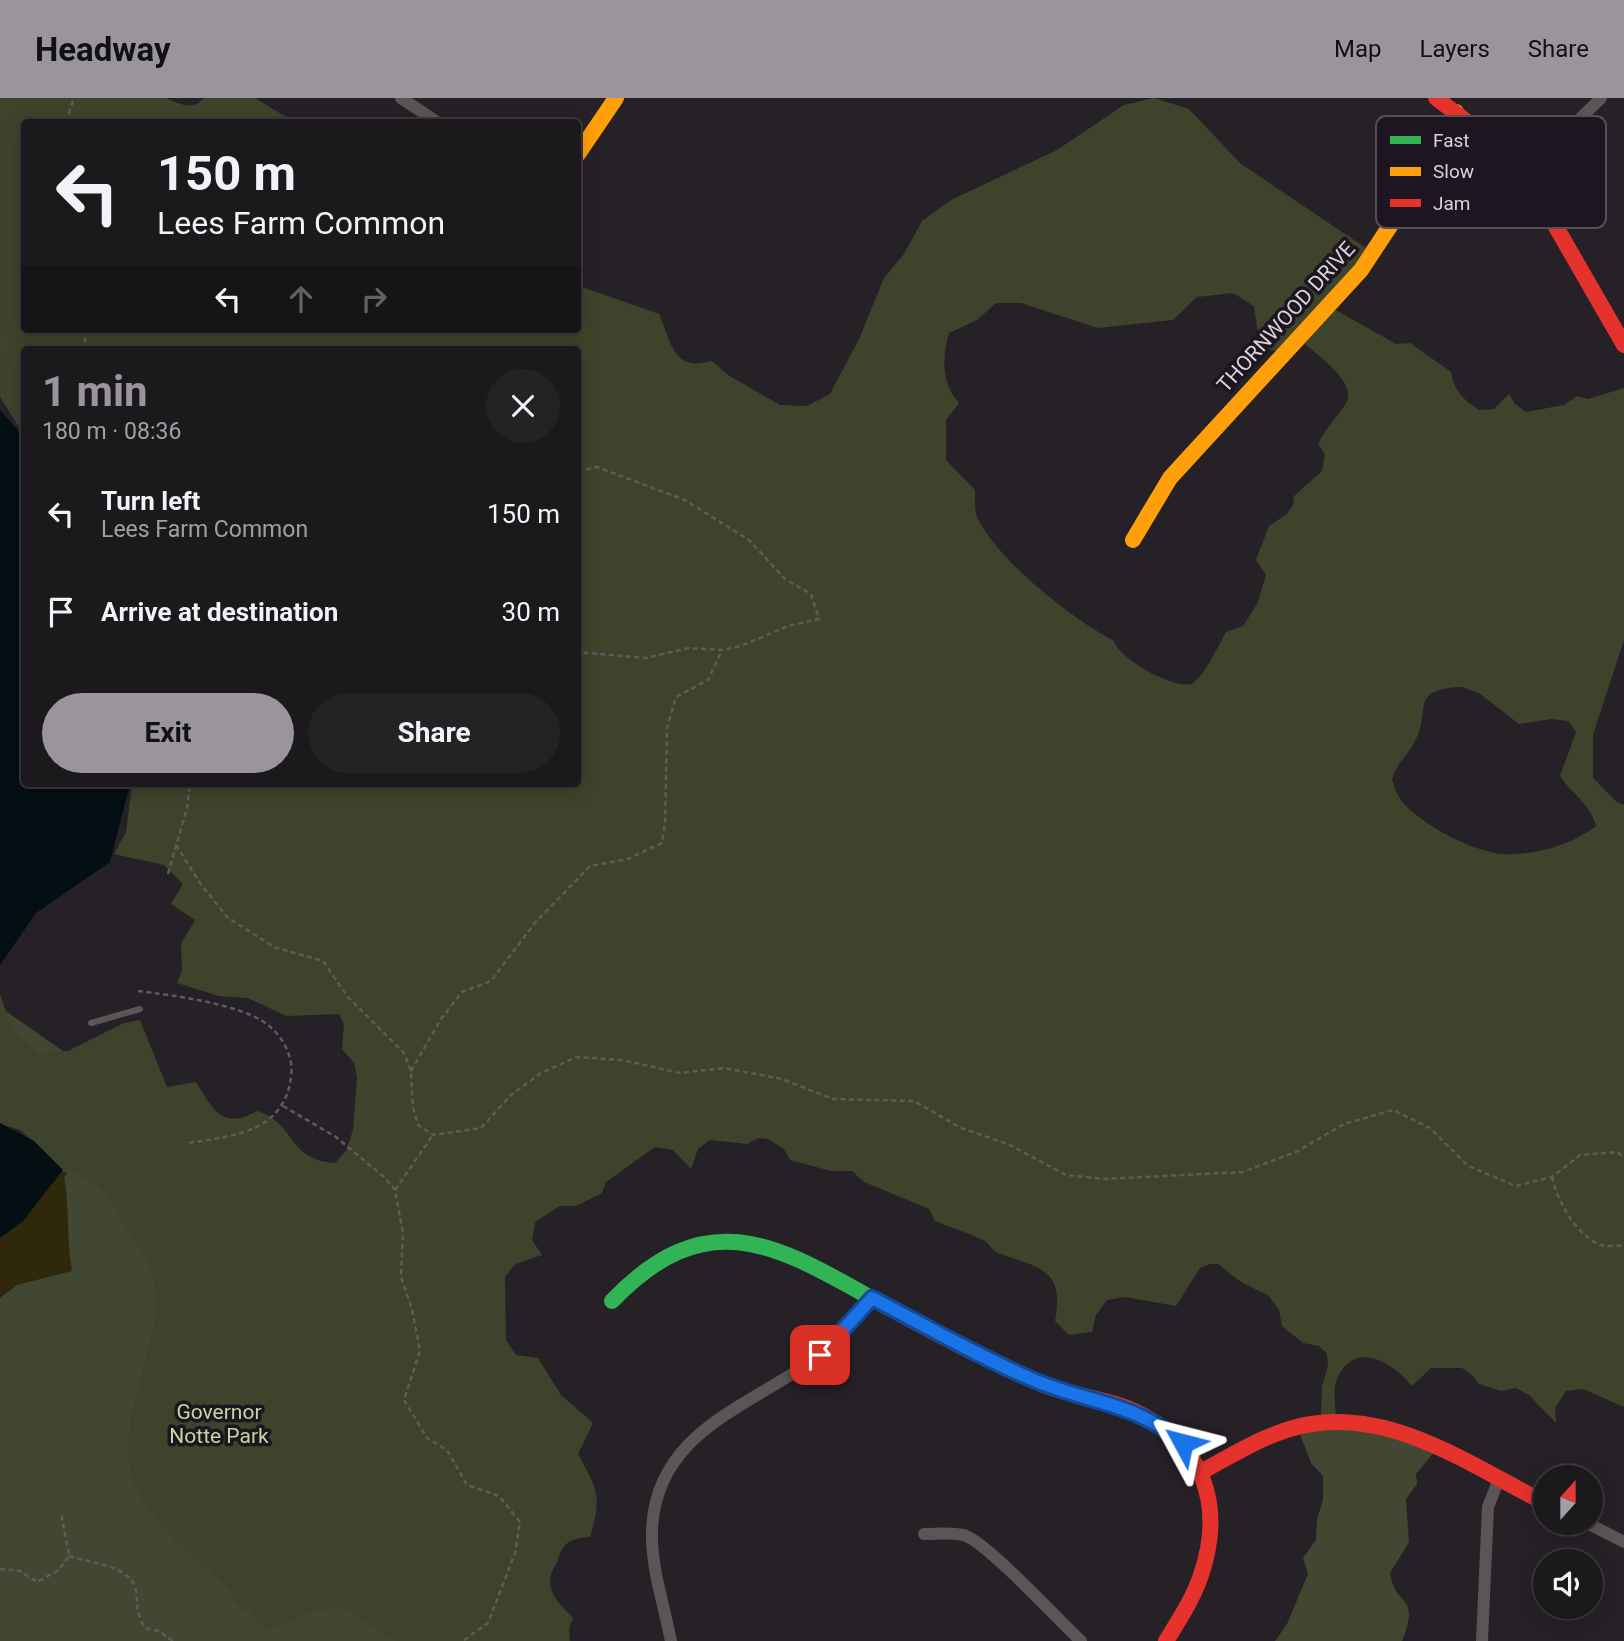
<!DOCTYPE html>
<html lang="en">
<head>
<meta charset="utf-8">
<style>
  :root { --surface:#1c191d; --page:#252226; --text:#f1f3f6; --muted:#a0a0a4; --line:#3a383b; --accent:#9a959c }
  body { margin:0; font-family:Roboto,sans-serif; background:var(--page); color:var(--text); height:100vh; display:flex; flex-direction:column; font-size:26px; white-space:nowrap }
  * { box-sizing:border-box; margin:0 }
  p { font-size:23px; color:var(--muted) }
  .icon { flex:none; width:38px; height:38px; fill:none; stroke:currentColor; stroke-width:2; stroke-linecap:round; stroke-linejoin:round }
  .map { position:relative; flex:1; overflow:hidden }
  .sheet { position:absolute; left:21px; top:248px; width:560px; height:441px; display:flex; flex-direction:column; background:var(--surface); border-radius:7px; box-shadow:0 4px 18px #0003,0 0 0 2px var(--line) }
  .sheet>* { flex:none }
  .guide { position:absolute; left:21px; top:21px; width:560px; height:214px; border-radius:7px; box-shadow:0 4px 18px #0003,0 0 0 2px var(--line); background:#1c191d; color:var(--text); overflow:hidden }
  .needle { width:46px; rotate:21deg }
  .tools { position:absolute; left:1533px; top:1367px; display:grid; gap:14px }
  .tools a { display:grid; place-items:center; width:70px; height:70px; border-radius:50%; background:var(--surface); box-shadow:0 4px 18px #0003,0 0 0 2px var(--line); font-size:35px }
  .pin { position:absolute; display:grid; place-items:center; width:60px; height:60px; color:#fff; margin:-30px; border-radius:14px; box-shadow:0 4px 10px #0006 }
  .me { position:absolute; width:77px; margin:-38px; rotate:308deg; stroke-linejoin:round; filter:drop-shadow(0 0 5px #0008) }
  .turn { display:flex; align-items:center; gap:24px; height:147px; padding:0 21px; font-size:32px }
  .turn .icon { width:91px; height:91px; stroke-width:2.5 }
  .turn b { display:block; font-size:49px; line-height:60px }
  .lanes { display:flex; align-items:center; height:66px; padding:0 21px; background:#0003; justify-content:center; gap:35px; direction:ltr }
  .lanes .off { opacity:.35 }
  .round { display:grid; place-items:center; flex:none; width:74px; height:74px; border-radius:37px; background:var(--page) }
  .headline { display:flex; align-items:center; justify-content:space-between; height:119px; padding:0 21px }
  h1 { font-size:42px; font-weight:700; line-height:52px; color:var(--accent) }
  .action { display:flex; gap:14px; margin-top:auto; padding:14px 21px }
  .action a { flex:1; height:80px; border-radius:42px; background:var(--accent); color:#111; font-size:28px; font-weight:700; line-height:80px; text-align:center }
  .action a+a { background:var(--page); color:var(--text) }
  ul { padding:0; list-style:none }
  li { display:flex; align-items:center; gap:21px; height:98px; padding:0 21px }
  li div { flex:1 }
  li b { display:block; font-size:26px }
  li em { font-style:normal }
  header { display:flex; align-items:center; gap:42px; box-sizing:border-box; height:98px; padding:0 35px; background:var(--accent); color:#111 }
  header strong { font-size:33px }
  nav { display:flex; gap:38px; margin-inline-start:auto; font-size:24px }
  .map>svg:first-child { display:block }
  .green { fill:#414731 }
  .forest { fill:#3d442b; fill-rule:evenodd }
  .sand { fill:#30280b }
  .water { fill:#030f12 }
  .lines { fill:none; stroke-linecap:round; stroke-linejoin:round }
  .path { stroke:#5f5b5d; stroke-width:2.5; stroke-dasharray:5 3.5; stroke-linecap:butt }
  .lane { stroke:#5b5556; stroke-width:6 }
  .street { stroke:#5b5556; stroke-width:12 }
  .fast { stroke:#30b455; stroke-width:16 }
  .slow { stroke:#ff9f0a; stroke-width:16 }
  .jam { stroke:#e5322d; stroke-width:16 }
  .route-casing { stroke:#114b97; stroke-width:18 }
  .route { stroke:#1a73e8; stroke-width:12 }
  .labels { text-anchor:middle; stroke-width:7; stroke-linejoin:round; paint-order:stroke }
  .street-label { font-size:21px; fill:#d9d3db; stroke:#1d1520 }
  .park-label { font-size:21px; fill:#c5d79d; stroke:#1d1520 }
  .key { fill:#1d1520; stroke:#554e58; stroke-width:2 }
  .key-label { font-size:19px; fill:#d9d3db }
</style>
</head>
<body>
<header>
<strong>Headway</strong>
<nav><a>Map</a><a>Layers</a><a>Share</a></nav>
</header>
<div class="map">
<svg width="1624" height="1543" viewBox="0 0 1624 1543">
  <rect width="100%" height="100%" fill="#262127"/>
  <!-- green -->
  <g class="green">
    <path d="M 0,909 L 464,1234 L 564,1543 L 0,1543 L 0,1145 L 29,1126 L 71,1070 Z"/>
    <path d="M 1336,1320 L 1435,1353 L 1416,1376 L 1417,1386 L 1406,1401 L 1409,1444 L 1390,1475 C 1396,1512 1421,1495 1402,1543 L 1275,1543 L 1287,1526 L 1308,1476 L 1303,1460 L 1316,1442 L 1317,1421 L 1323,1402 L 1323,1378 L 1311,1365 L 1298,1331 Z"/>
  </g>
  <!-- forest -->
  <path class="forest" d="M 0,0 L 166,0 C 179,6 193,13 204,0 L 255,0 L 286,19 L 286,24 L 24,24 L 24,231 L 578,231 L 578,191 L 585,190 L 659,216 C 672,246 673,274 712,263 L 728,277 L 780,307 L 807,308 L 830,296 L 859,241 L 884,180 L 904,156 L 922,123 L 951,102 L 1057,52 L 1124,7 L 1154,0 L 1189,11 L 1241,66 L 1366,150 L 1327,207 L 1396,246 L 1410,245 L 1451,274 C 1453,292 1465,303 1479,312 L 1494,311 L 1509,296 L 1515,306 L 1526,314 L 1564,307 L 1577,298 L 1588,301 L 1624,290 L 1624,542 L 1593,637 L 1593,680 L 1617,704 L 1624,707 L 1624,1309 L 1583,1291 L 1566,1293 L 1555,1310 L 1556,1325 L 1529,1297 L 1516,1290 L 1501,1293 L 1479,1286 L 1473,1278 L 1462,1270 L 1431,1270 L 1412,1288 C 1393,1264 1354,1241 1337,1281 C 1332,1291 1336,1309 1336,1320 L 1321,1320 L 1322,1288 L 1328,1268 L 1327,1256 L 1319,1248 L 1303,1245 L 1282,1228 L 1279,1212 L 1269,1198 L 1241,1184 L 1218,1166 L 1210,1166 L 1200,1170 L 1176,1208 L 1125,1199 L 1107,1202 L 1096,1217 L 1092,1234 L 1069,1237 L 1055,1223 C 1065,1170 1039,1170 998,1155 C 993,1153 990,1147 986,1144 C 971,1135 951,1130 935,1123 L 929,1111 L 864,1084 L 852,1073 L 831,1073 L 790,1062 L 784,1051 L 768,1041 L 759,1040 L 747,1046 L 710,1042 L 698,1051 L 691,1071 L 673,1052 L 655,1049 L 606,1084 L 602,1095 L 576,1108 L 560,1108 L 535,1124 L 532,1142 L 542,1157 L 515,1166 L 505,1179 L 506,1242 L 516,1257 L 538,1260 L 561,1297 L 593,1325 L 578,1356 C 598,1392 602,1398 590,1439 C 571,1440 563,1444 558,1462 C 556,1468 552,1472 551,1477 C 546,1495 563,1509 573,1520 L 569,1531 L 570,1543 L 397,1543 L 346,1511 L 336,1510 L 315,1512 L 269,1532 L 254,1521 L 251,1514 L 240,1512 L 238,1505 L 231,1502 L 231,1491 L 220,1484 C 188,1452 141,1419 131,1373 C 120,1316 151,1265 156,1210 C 158,1193 150,1170 143,1154 C 139,1147 133,1142 130,1137 C 121,1125 118,1112 108,1100 C 93,1083 77,1070 54,1076 L 38,1057 L 32,1042 L 20,1032 L 0,1026 L 0,896 L 12,932 L 39,955 L 68,953 L 124,925 L 140,922 L 167,989 L 196,984 C 213,1011 222,1033 257,1013 C 296,1025 287,1062 335,1065 L 346,1053 L 353,1032 L 357,979 L 354,965 L 342,951 L 344,926 L 339,916 L 286,918 L 248,900 L 219,898 L 177,885 L 182,873 L 181,846 L 195,822 L 171,806 L 183,786 L 164,767 L 114,756 L 126,734 L 132,686 L 578,686 L 578,252 L 24,252 L 24,337 L 0,299 ZM 1233,195 L 1254,208 L 1260,249 L 1280,254 L 1301,243 C 1315,255 1358,284 1346,305 C 1337,320 1325,330 1318,346 L 1325,356 L 1322,373 L 1293,399 L 1294,405 L 1287,416 L 1269,428 L 1256,462 L 1266,477 L 1257,506 L 1243,528 L 1226,534 C 1219,546 1204,579 1193,585 C 1177,594 1118,560 1114,543 C 1072,521 998,463 977,419 C 974,411 975,400 975,392 L 946,362 L 946,322 L 959,305 C 941,285 942,259 949,235 L 977,222 L 996,205 L 1021,205 L 1098,230 L 1173,222 L 1197,199 ZM 1462,589 L 1479,595 L 1519,626 L 1551,621 L 1568,623 L 1576,634 L 1560,678 C 1572,696 1591,707 1596,728 C 1574,746 1533,758 1504,756 C 1474,755 1418,725 1400,701 C 1396,695 1394,688 1392,681 C 1397,665 1408,657 1415,643 C 1432,614 1407,591 1462,589 Z"/>
  <!-- sand -->
  <path class="sand" d="M 63,1072 C 70,1106 66,1139 72,1173 L 17,1187 L 0,1200 L 0,1140 L 23,1123 Z"/>
  <!-- water -->
  <g class="water">
    <path d="M 0,312 L 24,340 L 24,686 L 130,686 L 110,764 L 36,815 L 0,867 Z"/>
    <path d="M 0,1025 L 34,1043 L 63,1072 L 23,1123 L 0,1140 Z"/>
  </g>
  <g class="lines">
    <!-- path -->
    <g class="path">
      <path d="M 66,24 L 74,0"/>
      <path d="M 83,231 L 87,252"/>
      <path d="M 578,373 L 597,369 L 685,402 L 749,442 L 785,481 L 811,496 L 819,521 L 788,528 L 741,548 L 722,552 L 689,550 L 646,560 L 578,554"/>
      <path d="M 176,747 L 200,785 L 227,819 L 274,849 L 323,863 L 347,898 L 404,955 L 411,973 L 413,1010 L 418,1027 L 433,1037 L 481,1030 L 511,997 L 541,975 L 577,959 L 622,962 L 680,975 L 724,970 L 782,981 L 833,1001 L 914,1003 L 959,1029 L 1010,1047 L 1066,1077 L 1104,1081 L 1243,1074 L 1298,1053 L 1344,1026 L 1393,1012 L 1430,1030 L 1468,1068 L 1516,1088 L 1552,1079 L 1580,1057 L 1618,1054 L 1624,1060"/>
      <path d="M 168,776 L 187,710 L 190,686"/>
      <path d="M 138,893 C 170,897 243,906 268,927 C 283,939 294,959 291,979 C 284,1034 234,1038 188,1045"/>
      <path d="M 411,973 L 441,921 L 462,894 L 491,883 L 534,826 L 590,768 L 628,761 L 662,745 L 665,726 L 667,630 L 676,599 L 708,582 L 722,552"/>
      <path d="M 283,1008 L 336,1039 L 384,1079 L 395,1092 L 403,1135 L 401,1179 L 412,1211 L 420,1253 L 404,1302 L 427,1340 L 447,1352 L 467,1387 L 499,1398 L 520,1424 L 515,1455 L 488,1525 L 463,1543"/>
      <path d="M 1552,1079 C 1557,1102 1576,1138 1601,1147 C 1607,1149 1617,1147 1624,1148"/>
      <path d="M 395,1092 L 433,1037"/>
      <path d="M 69,1458 C 89,1465 132,1467 136,1493 C 138,1508 136,1516 145,1530 L 159,1533 L 173,1543"/>
      <path d="M 0,1471 L 20,1473 L 37,1484 L 59,1472 L 69,1458 L 61,1415"/>
    </g>
    <!-- lane -->
    <path class="lane" d="M 91,925 L 140,911"/>
    <!-- street -->
    <g class="street">
      <path d="M 401,0 L 437,24"/>
      <path d="M 1525,75 L 1601,0"/>
      <path d="M 1585,1424 L 1624,1444"/>
      <path d="M 924,1436 C 936,1436 951,1434 963,1437 C 983,1440 1060,1524 1081,1543"/>
      <path d="M 671,1543 C 664,1507 651,1470 652,1433 C 655,1333 750,1309 819,1258 C 840,1243 856,1220 872,1200"/>
      <path d="M 1482,1543 L 1488,1409 L 1499,1381"/>
    </g>
    <!-- fast -->
    <path class="fast" d="M 612,1203 C 714,1097 786,1154 893,1212"/>
    <!-- slow -->
    <g class="slow">
      <path d="M 578,56 L 616,0"/>
      <path d="M 1133,442 L 1170,380 L 1361,172 L 1392,125 L 1456,14"/>
    </g>
    <!-- jam -->
    <g class="jam">
      <path d="M 1436,0 L 1496,46 L 1525,75 L 1624,247"/>
      <path d="M 893,1212 C 943,1239 994,1267 1047,1288 C 1075,1299 1107,1300 1134,1313 C 1203,1345 1225,1406 1201,1477 C 1193,1501 1179,1522 1166,1543"/>
      <path d="M 1203,1373 C 1236,1355 1272,1332 1311,1326 C 1396,1313 1472,1368 1545,1405"/>
    </g>
  </g>
  <g class="lines">
    <!-- route casing -->
    <g class="route-casing">
      <path id="route" d="M 820,1257 L 872,1200 C 926,1228 979,1259 1036,1283 C 1090,1305 1136,1305 1183,1345"/>
    </g>
    <!-- route -->
    <use href="#route" class="route"/>
  </g>
  <g class="labels">
    <!-- street labels -->
    <g class="street-label">
      <text transform="translate(1286 219) rotate(-48)" y="7">THORNWOOD DRIVE</text>
    </g>
    <!-- park labels -->
    <g class="park-label">
      <text x="219" y="1321">Governor<tspan x="219" dy="24">Notte Park</tspan></text>
    </g>
  </g>
  <!-- legend -->
  <rect x="1376" y="18" width="230" height="112" rx="10" class="key"/>
  <rect x="1390" y="38" width="31" height="8" fill="#30b455"/>
  <rect x="1390" y="69" width="31" height="9" fill="#ff9f0a"/>
  <rect x="1390" y="101" width="31" height="8" fill="#e5322d"/>
  <g class="key-label">
    <text x="1433" y="49">Fast</text>
    <text x="1433" y="80">Slow</text>
    <text x="1433" y="112">Jam</text>
  </g>
</svg>
<div class="tools">
<a><svg class="needle" viewBox="-14 -14 28 28"><path d="M0-13l5 13h-10z" fill="#e53935"/><path d="M0 13l5-13h-10z" fill="#a0a0a4"/></svg></a>
<a><svg class="icon" aria-label="sound" viewBox="0 0 24 24"><path d="M4 9h4l5-4v14l-5-4H4zM17 9q2 3 0 6"/></svg></a>
</div>
<div class="pin" style="left:820px;top:1257px;background:#d93025"><svg class="icon" aria-label="arrive" viewBox="0 0 24 24"><path d="M6 21V4h12l-3 4 3 4H6"/></svg></div>
<svg class="me" style="left:1183px;top:1345px" viewBox="-20 -20 40 40"><path d="M0-17L14 15 0 8-14 15z" fill="#1a73e8" stroke="#fff" stroke-width="4"/></svg>
<div class="guide">
<div class="turn"><svg class="icon" aria-label="left" viewBox="0 0 24 24"><path d="M17 20v-9H6M10 6l-5 5 5 5"/></svg><div><b>150 m</b>Lees Farm Common</div></div>
<div class="lanes"><svg class="icon" aria-label="left" viewBox="0 0 24 24"><path d="M17 20v-9H6M10 6l-5 5 5 5"/></svg><svg class="icon off" aria-label="ahead" viewBox="0 0 24 24"><path d="M12 20V5M6 11l6-6 6 6"/></svg><svg class="icon off" aria-label="right" viewBox="0 0 24 24"><path d="M7 20v-9h11M14 6l5 5-5 5"/></svg></div>
</div>
<section class="sheet">
<div class="headline"><div><h1>1 min</h1><p>180 m · 08:36</p></div><a class="round"><svg class="icon" aria-label="close" viewBox="0 0 24 24"><path d="M6 6l12 12M18 6L6 18"/></svg></a></div>
<ul>
<li><svg class="icon" aria-label="left" viewBox="0 0 24 24"><path d="M17 20v-9H6M10 6l-5 5 5 5"/></svg><div><b>Turn left</b><p>Lees Farm Common</p></div><em>150 m</em></li>
<li><svg class="icon" aria-label="arrive" viewBox="0 0 24 24"><path d="M6 21V4h12l-3 4 3 4H6"/></svg><div><b>Arrive at destination</b></div><em>30 m</em></li>
</ul>
<div class="action"><a>Exit</a><a>Share</a></div>
</section>
</div>
</body>
</html>
